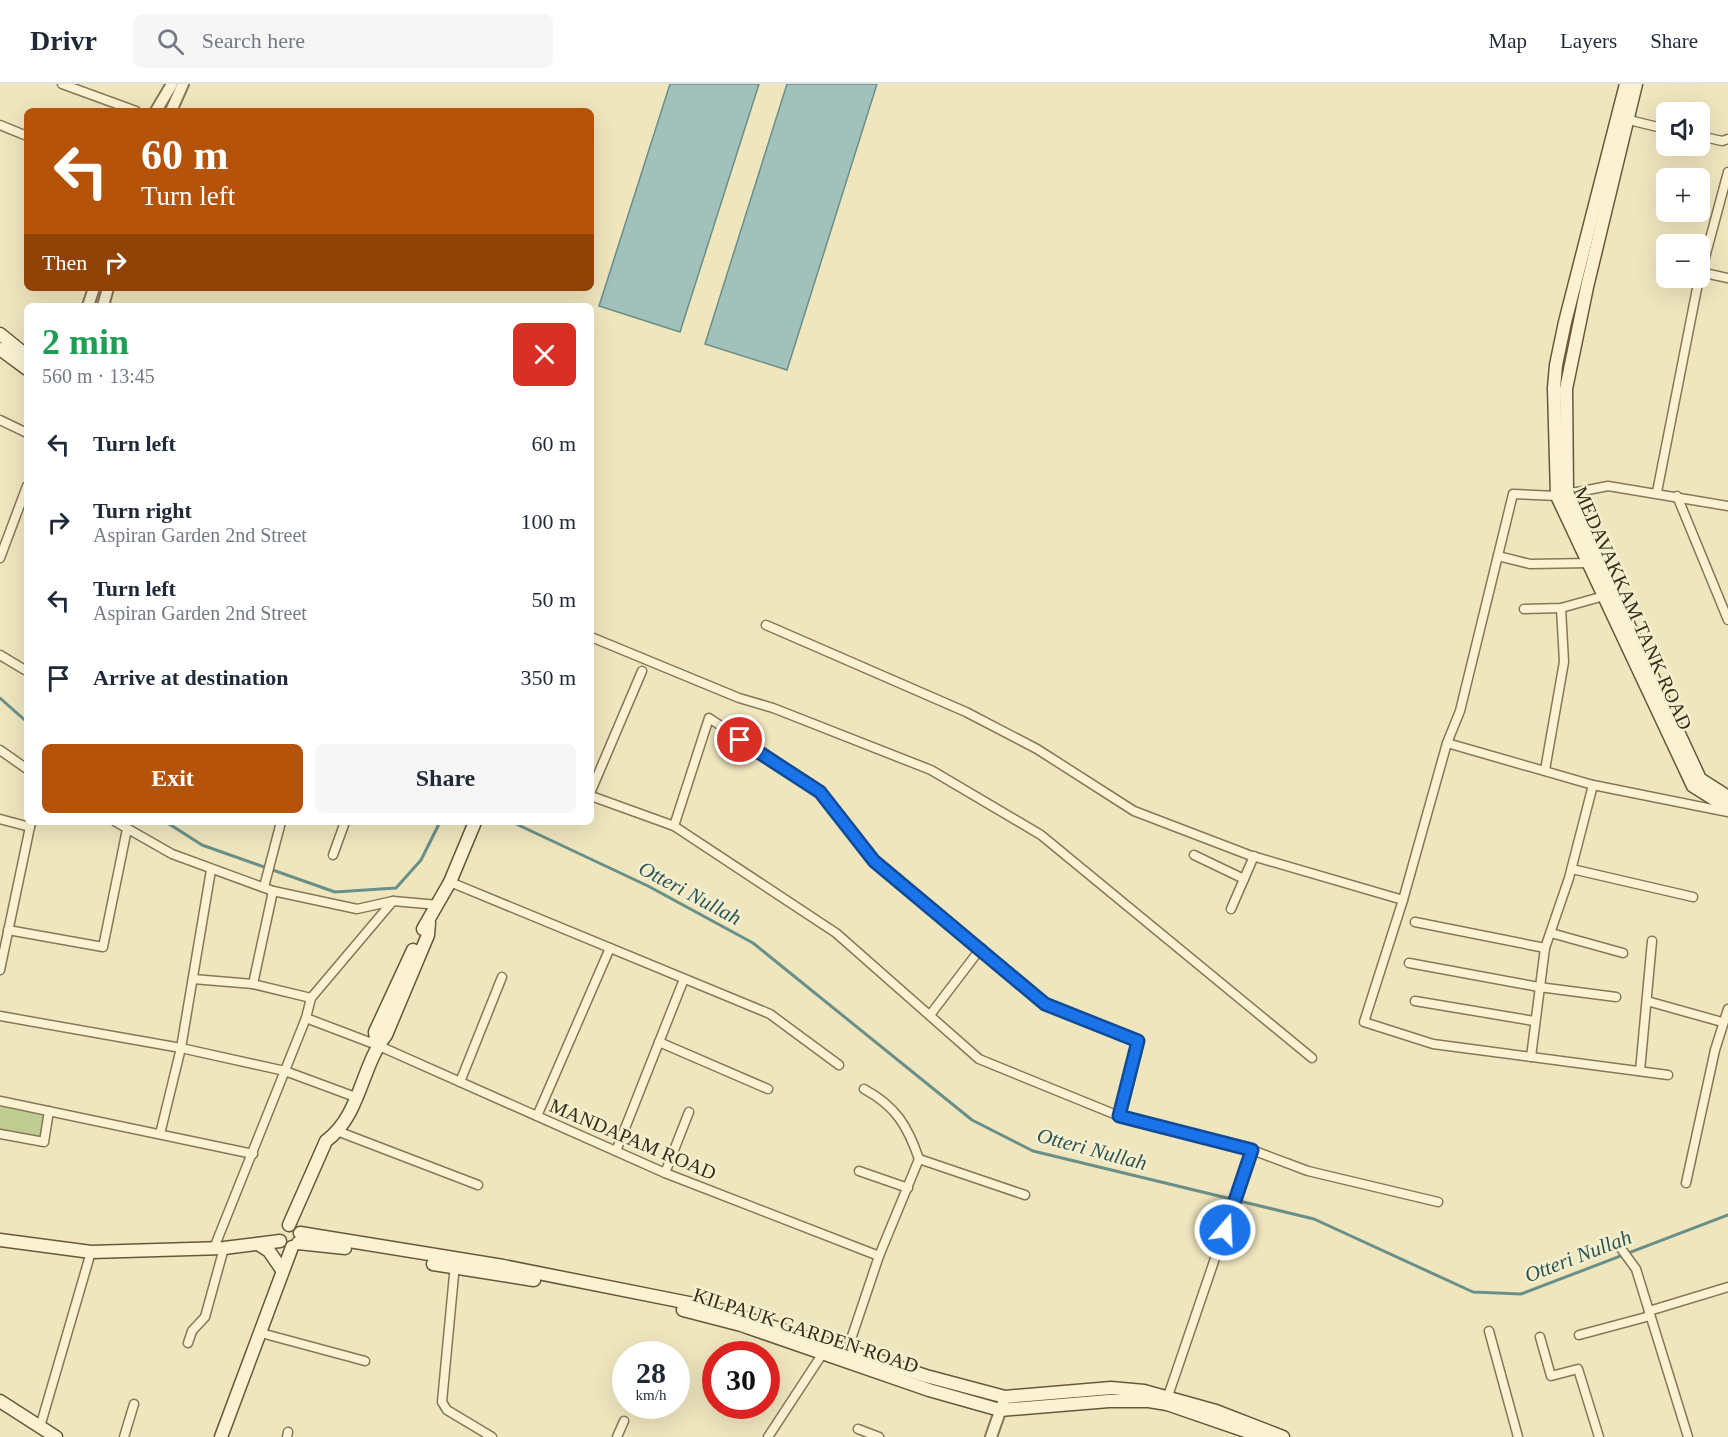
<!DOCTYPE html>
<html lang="en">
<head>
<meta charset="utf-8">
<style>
  :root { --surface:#fff; --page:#f6f6f7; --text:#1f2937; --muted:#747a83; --line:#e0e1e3; --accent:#b45309 }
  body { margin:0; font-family:Georgia,serif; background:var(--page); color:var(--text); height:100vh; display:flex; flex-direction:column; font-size:22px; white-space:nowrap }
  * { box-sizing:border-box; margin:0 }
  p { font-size:20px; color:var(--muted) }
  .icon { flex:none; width:33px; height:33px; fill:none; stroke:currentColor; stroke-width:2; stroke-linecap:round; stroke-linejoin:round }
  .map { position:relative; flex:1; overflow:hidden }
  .panel { position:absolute; left:24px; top:219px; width:570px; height:522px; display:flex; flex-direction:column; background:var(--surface); border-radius:9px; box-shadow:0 6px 24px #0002 }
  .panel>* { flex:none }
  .top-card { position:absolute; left:24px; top:24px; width:570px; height:183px; border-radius:9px; box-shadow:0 6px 24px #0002; background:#b45309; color:#fff; overflow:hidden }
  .controls { position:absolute; left:1656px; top:18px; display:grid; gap:12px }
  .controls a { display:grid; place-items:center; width:54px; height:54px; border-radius:9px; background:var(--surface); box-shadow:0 6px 24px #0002; font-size:30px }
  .speed { position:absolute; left:612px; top:1257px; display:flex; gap:12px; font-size:30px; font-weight:700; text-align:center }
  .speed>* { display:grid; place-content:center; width:78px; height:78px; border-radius:50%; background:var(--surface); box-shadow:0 6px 24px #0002; line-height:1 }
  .speed small { font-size:15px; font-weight:400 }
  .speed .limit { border:9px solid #d22; background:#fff; color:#111 }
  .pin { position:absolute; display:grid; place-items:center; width:51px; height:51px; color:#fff; margin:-26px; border:3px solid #fff; border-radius:50%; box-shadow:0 2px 6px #0007 }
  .me { position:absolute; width:66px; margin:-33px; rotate:19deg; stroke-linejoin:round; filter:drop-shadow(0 0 4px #0008) }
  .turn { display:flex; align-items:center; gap:21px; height:126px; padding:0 18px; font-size:27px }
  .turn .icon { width:78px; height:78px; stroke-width:2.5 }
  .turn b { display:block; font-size:42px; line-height:51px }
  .then { display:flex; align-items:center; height:57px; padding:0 18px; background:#0003; gap:12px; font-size:22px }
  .round { display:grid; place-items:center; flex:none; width:63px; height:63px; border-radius:9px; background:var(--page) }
  .overview { display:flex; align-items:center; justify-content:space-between; height:102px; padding:0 18px }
  h1 { font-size:36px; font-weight:800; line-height:45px; color:#1e9e55 }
  .cta { display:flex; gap:12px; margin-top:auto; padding:12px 18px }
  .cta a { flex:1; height:69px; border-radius:9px; background:var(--accent); color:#fff; font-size:24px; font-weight:800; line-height:69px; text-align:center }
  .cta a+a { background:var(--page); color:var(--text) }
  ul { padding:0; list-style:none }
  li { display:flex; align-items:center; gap:18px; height:78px; padding:0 18px }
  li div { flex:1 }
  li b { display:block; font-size:22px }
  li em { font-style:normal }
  header { display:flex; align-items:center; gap:36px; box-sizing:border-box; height:84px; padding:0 30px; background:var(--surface); border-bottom:2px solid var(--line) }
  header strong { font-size:28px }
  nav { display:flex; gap:33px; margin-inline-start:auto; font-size:21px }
  .search { width:420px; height:54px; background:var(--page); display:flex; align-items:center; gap:15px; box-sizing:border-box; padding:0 21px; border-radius:9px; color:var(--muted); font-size:22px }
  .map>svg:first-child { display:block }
  .green { fill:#c0cd92 }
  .water { fill:#a2c1bb; stroke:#698f89; stroke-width:1.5 }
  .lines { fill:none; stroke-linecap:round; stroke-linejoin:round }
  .stream { stroke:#698f89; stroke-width:3 }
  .minor-casing { stroke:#887656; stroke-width:11 }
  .tertiary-casing { stroke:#887656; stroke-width:14 }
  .secondary-casing { stroke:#6a573a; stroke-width:15 }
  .minor { stroke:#faf2d2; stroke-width:8 }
  .tertiary { stroke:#faf2d2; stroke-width:10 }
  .secondary { stroke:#faf2d2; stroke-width:12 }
  .route-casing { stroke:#114b97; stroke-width:15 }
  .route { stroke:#1a73e8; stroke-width:10 }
  .labels { text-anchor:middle; stroke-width:5; stroke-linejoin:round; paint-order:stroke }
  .street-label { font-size:20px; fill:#372c1c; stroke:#f6efce }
  .water-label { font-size:21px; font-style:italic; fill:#2a5557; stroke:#f6efce }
</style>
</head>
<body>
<header>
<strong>Drivr</strong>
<div class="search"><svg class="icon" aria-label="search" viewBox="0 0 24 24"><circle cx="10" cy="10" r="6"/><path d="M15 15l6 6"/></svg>Search here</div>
<nav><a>Map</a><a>Layers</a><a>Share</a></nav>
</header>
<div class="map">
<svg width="1728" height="1353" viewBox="0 0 1728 1353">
  <rect width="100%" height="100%" fill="#efe6be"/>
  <!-- green -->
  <path class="green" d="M 0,1022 L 44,1031 L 40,1052 L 0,1045 Z"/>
  <!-- water -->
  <g class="water">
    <path d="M 670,0 L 759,0 L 680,248 L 599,222 Z"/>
    <path d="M 787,0 L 877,0 L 787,286 L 705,260 Z"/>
  </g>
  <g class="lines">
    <!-- stream -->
    <g class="stream">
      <path d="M 0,614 L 27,638"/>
      <path d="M 166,738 L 202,761 L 335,808 L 396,804 L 421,776 L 440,738"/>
      <path d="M 512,738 L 648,802 L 753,859 L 972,1036 L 1033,1067 L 1314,1135 L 1473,1208 L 1521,1210 L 1728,1131"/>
    </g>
    <!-- minor casing -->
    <g class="minor-casing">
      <g id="minor">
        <path d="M 62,0 L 136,27"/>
        <path d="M 1629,36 L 1666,45"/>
        <path d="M 0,41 L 27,52"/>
        <path d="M 1700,52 L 1722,57 L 1728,55"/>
        <path d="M 1700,188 L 1728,194"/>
        <path d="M 1700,192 L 1728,88"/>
        <path d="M 0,336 L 27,349"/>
        <path d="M 1657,408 L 1699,194"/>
        <path d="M 1677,412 L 1728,536"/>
        <path d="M 1498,472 L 1530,480 L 1590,479"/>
        <path d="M 0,474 L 27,402"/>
        <path d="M 1524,525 L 1561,524 L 1604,512"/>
        <path d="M 766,541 L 966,628 L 1037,665 L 1134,727 L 1249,771 L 1403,816"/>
        <path d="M 591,553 L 739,614 L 773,624 L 931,686 L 1041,751 L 1312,974"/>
        <path d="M 0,571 L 25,586"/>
        <path d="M 1447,659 L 1593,701 L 1728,728"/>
        <path d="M 0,666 L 27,685"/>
        <path d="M 1545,686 L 1564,578 L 1561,524"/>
        <path d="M 591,707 L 642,587"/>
        <path d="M 591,712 L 674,742 L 836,849 L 979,975 L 1119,1032 L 1252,1066 L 1308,1087 L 1438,1118"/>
        <path d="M 0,735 L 30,743"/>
        <path d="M 116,738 L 172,770 L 273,807 L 357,825 L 393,817 L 438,821"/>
        <path d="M 674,742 L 709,634 L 820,708 L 874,777 L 1045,920 L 1138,957 L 1119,1032"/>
        <path d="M 333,771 L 345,738"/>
        <path d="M 1194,771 L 1244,795"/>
        <path d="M 1572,785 L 1693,813"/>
        <path d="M 450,798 L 770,930 L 839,981"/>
        <path d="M 264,803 L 281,738"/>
        <path d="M 1231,825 L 1254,772"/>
        <path d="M 1415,838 L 1545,864"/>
        <path d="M 8,846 L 103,863 L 127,745"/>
        <path d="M 1551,849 L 1623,869"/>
        <path d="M 1409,879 L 1539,903 L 1616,913"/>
        <path d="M 0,886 L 31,738"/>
        <path d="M 193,895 L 253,900 L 311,914"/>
        <path d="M 253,900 L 273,807"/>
        <path d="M 1415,917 L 1534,937"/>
        <path d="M 1647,917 L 1722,938"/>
        <path d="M 930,931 L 981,864"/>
        <path d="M 0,932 L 181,964 L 285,987 L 358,1014"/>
        <path d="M 306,934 L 377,961 L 665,1089 L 879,1172"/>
        <path d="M 659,958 L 768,1005"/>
        <path d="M 1531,973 L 1545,864 L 1569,794 L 1593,701"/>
        <path d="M 1640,987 L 1652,857"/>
        <path d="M 1668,991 L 1433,960 L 1364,938 L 1403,816 L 1447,659 L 1460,627 L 1513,410 L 1557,412 L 1608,402 L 1728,422"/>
        <path d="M 460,998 L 502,893"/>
        <path d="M 864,1005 C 896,1022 908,1043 919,1075"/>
        <path d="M 0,1017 L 253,1070"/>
        <path d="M 537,1032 L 610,864"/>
        <path d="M 337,1047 L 478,1101"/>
        <path d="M 0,1050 L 44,1058 L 49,1027"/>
        <path d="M 160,1050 L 181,964 L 211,786"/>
        <path d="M 616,1067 L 684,895"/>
        <path d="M 859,1087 L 908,1104"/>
        <path d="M 665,1089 L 689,1028"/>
        <path d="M 1686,1099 L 1715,966 L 1728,925"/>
        <path d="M 1617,1159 L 1636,1185 L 1688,1353"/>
        <path d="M 214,1164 L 306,934 L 311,914 L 393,817"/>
        <path d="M 455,1180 L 442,1318 L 447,1326 L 492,1353"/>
        <path d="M 1649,1227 L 1728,1203"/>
        <path d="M 1489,1247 L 1518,1353"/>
        <path d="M 261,1249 L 365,1277"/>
        <path d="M 1579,1251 L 1650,1232"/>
        <path d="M 1540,1253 L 1551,1292 L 1578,1285 L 1599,1353"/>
        <path d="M 188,1259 L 192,1247 L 205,1233 L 224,1164"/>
        <path d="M 847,1267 L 879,1172 L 919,1075 L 1025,1111"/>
        <path d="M 1168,1312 L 1252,1066"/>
        <path d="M 40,1343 L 91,1168"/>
        <path d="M 858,1345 L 879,1353"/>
        <path d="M 124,1353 L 134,1320"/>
        <path d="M 287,1353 L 288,1348"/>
        <path d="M 617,1353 L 624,1337"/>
        <path d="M 768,1353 L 823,1269"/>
      </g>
    </g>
    <!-- tertiary casing -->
    <g class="tertiary-casing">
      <g id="tertiary">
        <path d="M 156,27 L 172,0"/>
        <path d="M 171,27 L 183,0"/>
        <path d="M 88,222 L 94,204"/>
        <path d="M 103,222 L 108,204"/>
        <path d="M 991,1353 L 1005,1313"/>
      </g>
    </g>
    <!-- secondary casing -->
    <g class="secondary-casing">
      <g id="secondary">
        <path d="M 1626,0 L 1565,238 L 1556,281 L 1554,304 L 1557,412 L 1693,702 L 1728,724"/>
        <path d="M 1636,0 L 1587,203 L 1566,305 L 1567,408 L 1700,695 L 1728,713"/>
        <path d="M 0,250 L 27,272"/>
        <path d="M 0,265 L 27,285"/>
        <path d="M 423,845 L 450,798 L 475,738"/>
        <path d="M 377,961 L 375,948 L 413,866"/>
        <path d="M 289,1141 L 326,1057 C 361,1031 361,982 386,951 L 428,851 L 429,839"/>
        <path d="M 300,1149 L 503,1182 L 714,1224 L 926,1292 L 1005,1313 L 1111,1304 L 1144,1307 L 1216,1327 L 1283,1353"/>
        <path d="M 0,1156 L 91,1168 L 224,1164 L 280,1157"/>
        <path d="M 298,1159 L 345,1164"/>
        <path d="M 258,1160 L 269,1167 L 282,1186"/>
        <path d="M 433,1180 L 534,1196"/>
        <path d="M 683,1226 L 741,1241 L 929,1306 L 1000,1326 L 1109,1317 L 1149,1317 L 1167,1320 L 1263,1353"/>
        <path d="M 0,1317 L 56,1353"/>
        <path d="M 221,1353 L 292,1163"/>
      </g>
    </g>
    <!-- minor -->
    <use href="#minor" class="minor"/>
    <!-- tertiary -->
    <use href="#tertiary" class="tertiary"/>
    <!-- secondary -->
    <use href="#secondary" class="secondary"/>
  </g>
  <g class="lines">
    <!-- route casing -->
    <g class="route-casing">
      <path id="route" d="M 740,656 L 820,708 L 874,777 L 1045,920 L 1138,957 L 1119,1032 L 1252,1066 L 1225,1146"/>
    </g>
    <!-- route -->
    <use href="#route" class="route"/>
  </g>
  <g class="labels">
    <!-- street labels -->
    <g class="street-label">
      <text transform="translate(1633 524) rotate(66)" y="7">MEDAVAKKAM TANK ROAD</text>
      <text transform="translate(633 1055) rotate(23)" y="7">MANDAPAM ROAD</text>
      <text transform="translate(806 1246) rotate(18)" y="7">KILPAUK GARDEN ROAD</text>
    </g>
    <!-- water labels -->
    <g class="water-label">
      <text transform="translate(690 809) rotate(28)" y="7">Otteri Nullah</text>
      <text transform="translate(1092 1065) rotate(15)" y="7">Otteri Nullah</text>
      <text transform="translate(1578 1172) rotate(-21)" y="7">Otteri Nullah</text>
    </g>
  </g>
</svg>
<div class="controls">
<a><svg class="icon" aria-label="sound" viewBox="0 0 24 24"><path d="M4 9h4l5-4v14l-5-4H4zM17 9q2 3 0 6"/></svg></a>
<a>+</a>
<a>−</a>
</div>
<div class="speed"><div>28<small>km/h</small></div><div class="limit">30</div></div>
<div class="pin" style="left:740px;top:656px;background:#d93025"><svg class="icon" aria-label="arrive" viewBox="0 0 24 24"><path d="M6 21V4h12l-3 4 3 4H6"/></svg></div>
<svg class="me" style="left:1225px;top:1146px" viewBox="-20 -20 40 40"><circle r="17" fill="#1a73e8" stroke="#fff" stroke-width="3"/><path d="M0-11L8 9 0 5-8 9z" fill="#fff"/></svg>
<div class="top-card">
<div class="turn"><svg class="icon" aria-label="left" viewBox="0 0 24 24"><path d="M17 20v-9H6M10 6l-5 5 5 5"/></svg><div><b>60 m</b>Turn left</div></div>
<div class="then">Then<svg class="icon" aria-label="right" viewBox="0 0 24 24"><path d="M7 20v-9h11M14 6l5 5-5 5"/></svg></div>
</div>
<section class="panel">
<div class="overview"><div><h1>2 min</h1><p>560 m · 13:45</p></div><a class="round" style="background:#d93025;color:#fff"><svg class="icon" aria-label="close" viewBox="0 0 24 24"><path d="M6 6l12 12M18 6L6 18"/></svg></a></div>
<ul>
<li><svg class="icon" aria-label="left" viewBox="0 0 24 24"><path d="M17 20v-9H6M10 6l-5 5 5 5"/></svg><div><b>Turn left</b></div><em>60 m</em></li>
<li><svg class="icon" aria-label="right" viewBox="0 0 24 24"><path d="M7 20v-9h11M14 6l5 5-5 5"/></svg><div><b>Turn right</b><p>Aspiran Garden 2nd Street</p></div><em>100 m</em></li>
<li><svg class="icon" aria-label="left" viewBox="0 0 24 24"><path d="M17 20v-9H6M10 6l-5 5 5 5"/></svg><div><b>Turn left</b><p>Aspiran Garden 2nd Street</p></div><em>50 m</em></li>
<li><svg class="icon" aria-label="arrive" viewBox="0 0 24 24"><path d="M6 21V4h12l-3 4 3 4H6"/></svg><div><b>Arrive at destination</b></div><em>350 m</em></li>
</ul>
<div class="cta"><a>Exit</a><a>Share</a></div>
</section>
</div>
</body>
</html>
